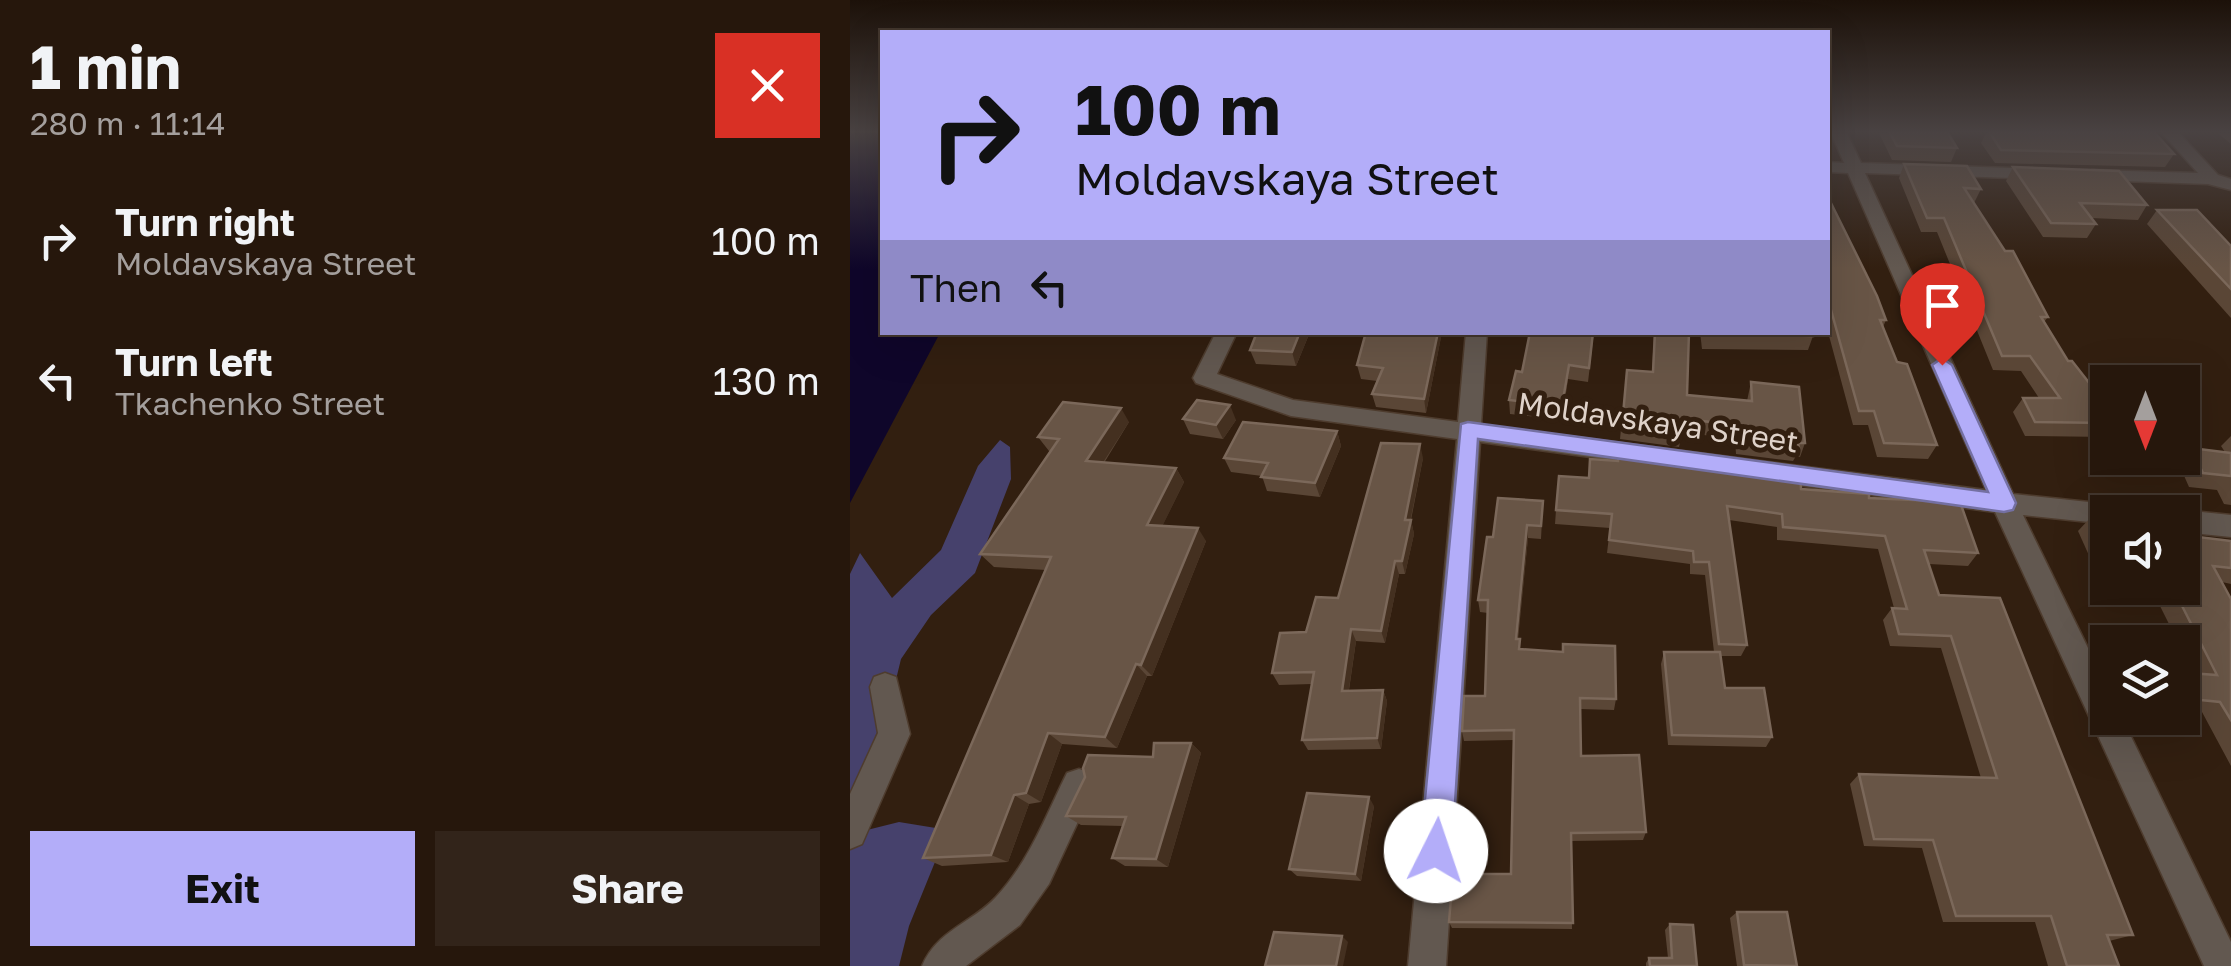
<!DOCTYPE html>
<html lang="en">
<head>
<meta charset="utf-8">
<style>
  :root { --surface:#26170c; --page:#32241a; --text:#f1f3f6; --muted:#a49f9d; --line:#42362d; --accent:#b3adf9 }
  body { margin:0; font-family:"Golos Text",sans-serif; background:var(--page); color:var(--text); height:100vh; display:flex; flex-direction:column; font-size:38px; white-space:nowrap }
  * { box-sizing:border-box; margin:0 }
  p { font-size:32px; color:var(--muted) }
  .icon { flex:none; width:55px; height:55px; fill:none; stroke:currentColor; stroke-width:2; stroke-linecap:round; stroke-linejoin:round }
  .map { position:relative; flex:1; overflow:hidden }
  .panel { display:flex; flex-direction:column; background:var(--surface); width:850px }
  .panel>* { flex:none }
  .top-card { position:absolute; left:30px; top:30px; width:950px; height:305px; border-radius:0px; box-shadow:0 10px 40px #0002,0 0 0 2px var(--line); background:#b3adf9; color:#111; overflow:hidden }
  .needle { width:65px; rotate:180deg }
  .fabs { position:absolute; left:1240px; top:365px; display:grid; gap:20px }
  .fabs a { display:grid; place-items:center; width:110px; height:110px; border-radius:0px; background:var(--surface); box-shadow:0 10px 40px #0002,0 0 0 2px var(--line); font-size:50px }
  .pin { position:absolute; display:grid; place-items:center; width:85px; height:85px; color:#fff; margin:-102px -42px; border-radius:50% 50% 50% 0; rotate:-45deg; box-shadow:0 0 10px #0007 }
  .pin .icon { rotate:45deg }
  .me { position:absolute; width:110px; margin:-55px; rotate:4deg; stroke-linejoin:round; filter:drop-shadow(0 0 8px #0008) }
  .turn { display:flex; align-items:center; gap:35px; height:210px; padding:0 30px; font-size:45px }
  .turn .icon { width:130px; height:130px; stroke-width:2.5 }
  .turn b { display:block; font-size:70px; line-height:85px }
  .then { display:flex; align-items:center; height:95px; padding:0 30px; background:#0003; gap:20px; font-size:38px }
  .round { display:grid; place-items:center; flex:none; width:105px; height:105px; border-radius:0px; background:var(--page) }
  .head { display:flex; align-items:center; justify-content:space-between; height:170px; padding:0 30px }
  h1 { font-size:60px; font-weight:700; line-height:75px }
  .button { display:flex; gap:20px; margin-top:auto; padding:20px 30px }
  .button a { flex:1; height:115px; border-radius:0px; background:var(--accent); color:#111; font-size:40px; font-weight:700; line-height:115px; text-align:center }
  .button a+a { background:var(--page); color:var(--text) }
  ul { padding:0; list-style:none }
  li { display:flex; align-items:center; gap:30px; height:140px; padding:0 30px }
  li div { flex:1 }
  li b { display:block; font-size:38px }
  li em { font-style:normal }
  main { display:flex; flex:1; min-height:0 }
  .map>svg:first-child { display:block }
  .forest { fill:#46416c }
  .water { fill:#0f062a }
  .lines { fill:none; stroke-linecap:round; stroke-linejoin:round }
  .minor-casing { stroke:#4e3c2e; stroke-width:3 }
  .minor { fill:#625850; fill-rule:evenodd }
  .wall { fill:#5a4636 }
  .shaded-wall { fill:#443020 }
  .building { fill:#685546; stroke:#7b685a; stroke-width:2.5 }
  .route { fill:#b3adf9; stroke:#7470a2; stroke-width:2.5 }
  .labels { text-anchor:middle; stroke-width:10; stroke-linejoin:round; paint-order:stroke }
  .street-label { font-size:30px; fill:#dfd2c9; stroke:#321f10 }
</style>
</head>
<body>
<main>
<section class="panel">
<div class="head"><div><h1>1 min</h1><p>280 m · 11:14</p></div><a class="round" style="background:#d93025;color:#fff"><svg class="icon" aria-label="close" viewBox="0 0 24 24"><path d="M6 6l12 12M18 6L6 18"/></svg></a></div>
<ul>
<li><svg class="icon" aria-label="right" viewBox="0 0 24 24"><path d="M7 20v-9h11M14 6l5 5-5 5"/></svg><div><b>Turn right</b><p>Moldavskaya Street</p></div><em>100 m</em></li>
<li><svg class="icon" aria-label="left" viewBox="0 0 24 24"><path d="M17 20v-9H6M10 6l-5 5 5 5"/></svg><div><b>Turn left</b><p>Tkachenko Street</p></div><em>130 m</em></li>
</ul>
<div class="button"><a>Exit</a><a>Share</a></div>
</section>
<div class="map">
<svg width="1381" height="966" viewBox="0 0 1381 966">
  <rect width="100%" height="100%" fill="#321f10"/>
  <!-- forest -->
  <path class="forest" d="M 150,440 L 160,447 L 161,479 L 125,573 L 81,615 L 51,659 L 9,832 L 49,822 L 98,830 L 59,926 L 49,966 L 0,966 L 0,574 L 10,553 L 42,598 L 91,550 L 128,466 Z"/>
  <!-- water -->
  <path class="water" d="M 0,133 L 32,133 L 32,332 L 90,333 L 0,503 Z"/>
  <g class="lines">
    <!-- minor casing -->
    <g class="minor-casing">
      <g id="minor">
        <path d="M 981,133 L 997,133 L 1011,163 L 1192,169 L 1200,174 L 1192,179 L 1015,173 L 1163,494 L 1258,504 L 1270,512 L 1258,512 L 1258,524 L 1173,515 L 1258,689 L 1258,718 L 1272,718 L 1381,942 L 1381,966 L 1354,966 L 1145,512 L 630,442 L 596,966 L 558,966 L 607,439 L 441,416 L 346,383 L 343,378 L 366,332 L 387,332 L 367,374 L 443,400 L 608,422 L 616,332 L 637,332 L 631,425 L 1136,490 L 998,173 L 978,172 L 978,162 L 994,163 Z"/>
        <path d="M 1312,133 L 1329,133 L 1368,175 L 1381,179 L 1381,190 L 1358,184 L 1242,180 L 1234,175 L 1242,170 L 1348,173 Z"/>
        <path d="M 1332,510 L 1381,515 L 1381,537 L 1332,532 L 1332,512 L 1326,512 Z"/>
        <path d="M 35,673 L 46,677 L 60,734 L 12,844 L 0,849 L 0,794 L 28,733 L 20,687 L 24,677 Z"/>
        <path d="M 229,769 L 241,773 L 245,785 L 199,884 L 170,925 L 116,966 L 72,966 C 87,930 122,923 146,897 C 179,862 196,815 217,773 Z"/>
      </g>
    </g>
    <!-- minor -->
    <use href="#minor" class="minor"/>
  </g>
  <!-- wall -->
  <g class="wall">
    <path d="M 1029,133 L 1098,133 L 1107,148 L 1101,162 L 1042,160 Z"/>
    <path d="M 1136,133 L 1305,133 L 1324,154 L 1315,167 L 1145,163 L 1131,143 Z"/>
    <path d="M 1368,133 L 1381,133 L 1381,144 Z"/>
    <path d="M 1054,164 L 1131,189 L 1124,203 L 1198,317 L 1194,322 L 1218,361 L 1258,407 L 1257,437 L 1175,436 L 1163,412 L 1173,398 L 1189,398 L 1171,371 L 1143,370 L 1087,232 L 1071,232 L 1049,178 Z"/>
    <path d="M 1163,167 L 1297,205 L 1288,220 L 1241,218 L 1246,224 L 1237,238 L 1193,237 L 1156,181 Z"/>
    <path d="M 978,197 L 1036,320 L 1033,327 L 1047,362 L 1087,445 L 1078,459 L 1027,457 L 1018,425 L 1003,425 L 978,332 Z"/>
    <path d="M 1307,210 L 1381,246 L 1381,318 L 1297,224 Z"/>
    <path d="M 460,332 L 446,366 L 406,364 L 400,350 Z"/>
    <path d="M 592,332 L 576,413 L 526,407 L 522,394 L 527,381 L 511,379 L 507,365 Z"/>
    <path d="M 667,332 L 744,332 L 738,382 L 718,379 L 712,420 L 660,414 L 659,400 L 672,372 L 679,335 L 667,335 Z"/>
    <path d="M 804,332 L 839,332 L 837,395 L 897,401 L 901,382 L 955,443 L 950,457 L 946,456 L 943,461 L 886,454 L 885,438 L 832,433 L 829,447 L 770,439 L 777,370 L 802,372 Z"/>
    <path d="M 850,332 L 963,332 L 963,336 L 958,350 L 852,349 Z"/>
    <path d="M 333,419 L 386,420 L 373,439 L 340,434 Z"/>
    <path d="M 279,422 L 254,463 L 326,468 L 334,482 L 312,526 L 356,541 L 302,676 L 297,676 L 267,748 L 212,744 L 191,802 L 179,804 L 158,862 L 92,866 L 73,858 L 196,570 L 144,567 L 130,554 L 201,452 L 199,451 L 188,437 Z"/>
    <path d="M 487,431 L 491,446 L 470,497 L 417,491 L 412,476 L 381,472 L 374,458 Z"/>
    <path d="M 1381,436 L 1381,505 L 1374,504 L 1367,490 L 1339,487 L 1328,462 L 1341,448 L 1375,452 L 1371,446 Z"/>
    <path d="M 573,458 L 561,520 L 564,534 L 555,574 L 549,574 L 535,643 L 506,641 L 499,690 L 533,690 L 537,701 L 531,749 L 458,750 L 452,740 L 462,684 L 429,685 L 422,673 L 488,598 Z"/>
    <path d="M 831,464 L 951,489 L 1019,498 L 1128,553 L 1118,566 L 1079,564 L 1089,595 L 1283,935 L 1259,941 L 1269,966 L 1198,966 L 1185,922 L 1093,922 L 1072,848 L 1014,846 L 1000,784 L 1009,774 L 1131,778 L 1091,648 L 1040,646 L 1033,620 L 1042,608 L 1044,608 L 1028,549 L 927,540 L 927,527 L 879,520 L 897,645 L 891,656 L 871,656 L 875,688 L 922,737 L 916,747 L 818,745 L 811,664 L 814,652 L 864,652 L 855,575 L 840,574 L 840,564 L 757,553 L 760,528 L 705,524 L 706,510 L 738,478 Z"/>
    <path d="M 693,501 L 691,539 L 678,538 L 668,639 L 669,649 L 766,699 L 764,710 L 730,709 L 731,756 L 796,832 L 793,840 L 721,841 L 722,929 L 602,928 L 599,922 L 661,874 L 664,740 L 614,741 L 612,731 L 635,696 L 638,613 L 630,612 L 628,600 L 643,537 Z"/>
    <path d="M 1241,517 L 1258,518 L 1258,581 L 1250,580 L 1228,531 Z"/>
    <path d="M 1381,541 L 1381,584 L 1372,582 L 1381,599 L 1381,766 L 1352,712 L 1332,710 L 1332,676 L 1338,673 L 1343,673 L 1332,652 L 1332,642 L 1328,642 L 1301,588 L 1332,588 Z"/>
    <path d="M 341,743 L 351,753 L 318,867 L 275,866 L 262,858 L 273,826 L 231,825 L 216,816 L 303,757 Z"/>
    <path d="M 524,806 L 511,881 L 447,876 L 439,869 Z"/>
    <path d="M 887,912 L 947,966 L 887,966 L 880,918 Z"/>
    <path d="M 820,924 L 847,966 L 796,966 L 796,963 L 799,958 L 818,958 L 815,930 Z"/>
  </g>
  <!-- shaded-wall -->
  <g class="shaded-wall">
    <path d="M 450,332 L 460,332 L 446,366 L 442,352 Z"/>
    <path d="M 588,332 L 592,332 L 576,413 L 574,399 Z"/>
    <path d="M 719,365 L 718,379 L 712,420 L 712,406 Z"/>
    <path d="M 380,405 L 386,420 L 373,439 L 366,425 Z"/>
    <path d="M 271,408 L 279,422 L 245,475 L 236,461 Z"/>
    <path d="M 487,431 L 491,446 L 470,497 L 465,483 Z"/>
    <path d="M 570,444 L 573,458 L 560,522 L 561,520 L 564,534 L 555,574 L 552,561 L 555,520 Z"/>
    <path d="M 326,468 L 334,482 L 306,539 L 297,525 Z"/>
    <path d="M 677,525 L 678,538 L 666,651 L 666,639 Z"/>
    <path d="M 348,528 L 356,541 L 302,676 L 291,665 Z"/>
    <path d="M 545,561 L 549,574 L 535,643 L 531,631 Z"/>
    <path d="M 501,629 L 506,641 L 497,702 L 492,691 Z"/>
    <path d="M 286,664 L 297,676 L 267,748 L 255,737 Z"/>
    <path d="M 533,690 L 537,701 L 531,749 L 527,738 Z"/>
    <path d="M 198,733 L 212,744 L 191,802 L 176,793 Z"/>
    <path d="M 341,743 L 351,753 L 318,867 L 306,859 Z"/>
    <path d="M 164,795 L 179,804 L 158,862 L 141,855 Z"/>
    <path d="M 519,797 L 524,806 L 511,881 L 505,874 Z"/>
    <path d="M 492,936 L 498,942 L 493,966 L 486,966 Z"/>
  </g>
  <!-- building -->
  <g class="building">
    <path d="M 1040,133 L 1098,133 L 1107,148 L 1047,146 Z"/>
    <path d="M 1140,133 L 1305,133 L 1324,154 L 1151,150 Z"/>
    <path d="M 1054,164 L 1117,166 L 1131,189 L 1114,188 L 1155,251 L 1163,251 L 1198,317 L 1191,317 L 1218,361 L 1222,361 L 1258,407 L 1258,423 L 1185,422 L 1173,398 L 1210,398 L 1180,356 L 1152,356 L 1094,218 L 1077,218 Z"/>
    <path d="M 1163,167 L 1269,171 L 1297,205 L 1230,203 L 1246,224 L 1201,223 Z"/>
    <path d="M 978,197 L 1027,296 L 1036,320 L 1030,320 L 1047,362 L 1057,364 L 1087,445 L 1034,443 L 1024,411 L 1009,411 L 978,299 Z"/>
    <path d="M 1307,210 L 1347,210 L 1381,246 L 1381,289 Z"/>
    <path d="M 407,332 L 450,332 L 442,352 L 400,350 Z"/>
    <path d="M 516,332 L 588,332 L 574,399 L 522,394 L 533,368 L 507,365 Z"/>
    <path d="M 680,332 L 743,332 L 739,368 L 719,365 L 712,406 L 659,400 L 666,371 L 672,372 Z"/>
    <path d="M 805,332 L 839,332 L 837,395 L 902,401 L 901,382 L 949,387 L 955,443 L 948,443 L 949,448 L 890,441 L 889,425 L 832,419 L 832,433 L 772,426 L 777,370 L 803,372 Z"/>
    <path d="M 855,332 L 963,332 L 963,336 L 855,334 Z"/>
    <path d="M 347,400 L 380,405 L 366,425 L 333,419 Z"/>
    <path d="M 213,402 L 271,408 L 236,461 L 326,468 L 297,525 L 348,528 L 291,665 L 286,664 L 255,737 L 198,733 L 176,793 L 164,795 L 141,855 L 73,858 L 201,557 L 130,554 L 209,439 L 188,437 Z"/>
    <path d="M 393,422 L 487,431 L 465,483 L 411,477 L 418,463 L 374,458 Z"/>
    <path d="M 531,443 L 570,444 L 555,520 L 561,520 L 552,561 L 545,561 L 531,631 L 501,629 L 492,691 L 533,690 L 527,738 L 452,740 L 464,672 L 422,673 L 430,633 L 456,632 L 466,597 L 488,598 Z"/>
    <path d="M 1341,448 L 1381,453 L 1381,476 L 1353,473 Z"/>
    <path d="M 769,451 L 831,459 L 831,464 L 950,475 L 951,489 L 1019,494 L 1019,498 L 1110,502 L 1128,553 L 1074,550 L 1089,595 L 1150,598 L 1283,935 L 1257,935 L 1269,966 L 1217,966 L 1201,916 L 1106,916 L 1083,840 L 1024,839 L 1009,774 L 1147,778 L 1101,636 L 1049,634 L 1042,608 L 1057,609 L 1035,536 L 933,527 L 932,514 L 877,506 L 897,645 L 869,644 L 859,562 L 844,562 L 843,551 L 759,540 L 762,514 L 706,510 L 709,476 L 739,478 L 740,459 L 768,461 Z"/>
    <path d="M 648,498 L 693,501 L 691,526 L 677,525 L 666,639 L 670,639 L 669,649 L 713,652 L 713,644 L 765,646 L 766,699 L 730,698 L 731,756 L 789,755 L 796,832 L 721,833 L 723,923 L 599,922 L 603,874 L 661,874 L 664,730 L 612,731 L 614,696 L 635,696 L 638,600 L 628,600 L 637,537 L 643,537 Z"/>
    <path d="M 1241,517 L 1258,518 L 1258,554 Z"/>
    <path d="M 1332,535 L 1381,541 L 1381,568 L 1363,566 L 1381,599 L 1381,720 L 1370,702 L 1351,700 L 1338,673 L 1367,675 L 1323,588 L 1332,588 Z"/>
    <path d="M 814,652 L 870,652 L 875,688 L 914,688 L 922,737 L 822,735 Z"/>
    <path d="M 304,743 L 341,743 L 306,859 L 262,858 L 276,817 L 216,816 L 235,777 L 233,768 L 238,755 L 303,757 Z"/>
    <path d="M 457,793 L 519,797 L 505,874 L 439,869 Z"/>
    <path d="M 887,912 L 937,912 L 947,966 L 894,965 Z"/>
    <path d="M 820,924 L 843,925 L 847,966 L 800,966 L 799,958 L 822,958 Z"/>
    <path d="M 424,932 L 492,936 L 486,966 L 415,966 Z"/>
  </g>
  <!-- sky -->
  <linearGradient id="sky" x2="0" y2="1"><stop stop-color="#1c1109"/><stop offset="0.49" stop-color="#494242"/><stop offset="1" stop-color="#494242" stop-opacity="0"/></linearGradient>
  <rect width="1381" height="269" fill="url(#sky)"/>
  <!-- route -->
  <path class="route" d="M 1092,358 L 1102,365 L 1166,503 L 1163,510 L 1154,512 L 628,439 L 602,851 L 597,862 L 586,867 L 575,862 L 570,851 L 611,424 L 618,422 L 1138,492 L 1082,365 Z"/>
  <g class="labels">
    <!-- street labels -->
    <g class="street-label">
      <text transform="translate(808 423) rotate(8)" y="10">Moldavskaya Street</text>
    </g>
  </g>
</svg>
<div class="fabs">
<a><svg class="needle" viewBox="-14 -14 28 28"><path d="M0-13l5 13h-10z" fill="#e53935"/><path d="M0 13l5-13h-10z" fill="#a49f9d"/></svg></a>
<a><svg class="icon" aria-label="sound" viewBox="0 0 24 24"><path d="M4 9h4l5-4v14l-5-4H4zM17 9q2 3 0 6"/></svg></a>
<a><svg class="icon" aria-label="layers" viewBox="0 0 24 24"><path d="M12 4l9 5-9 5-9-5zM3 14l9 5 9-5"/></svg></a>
</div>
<div class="pin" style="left:1092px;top:365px;background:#d93025"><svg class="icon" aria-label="arrive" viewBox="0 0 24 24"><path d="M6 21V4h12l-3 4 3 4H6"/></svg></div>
<svg class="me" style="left:586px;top:851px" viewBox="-20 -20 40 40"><circle r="19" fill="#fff"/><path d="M0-13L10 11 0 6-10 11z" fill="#b3adf9"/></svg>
<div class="top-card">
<div class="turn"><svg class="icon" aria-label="right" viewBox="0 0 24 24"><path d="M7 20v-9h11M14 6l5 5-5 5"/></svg><div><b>100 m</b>Moldavskaya Street</div></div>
<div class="then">Then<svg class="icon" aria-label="left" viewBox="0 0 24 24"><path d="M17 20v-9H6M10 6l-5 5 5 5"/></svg></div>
</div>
</div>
</main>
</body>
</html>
